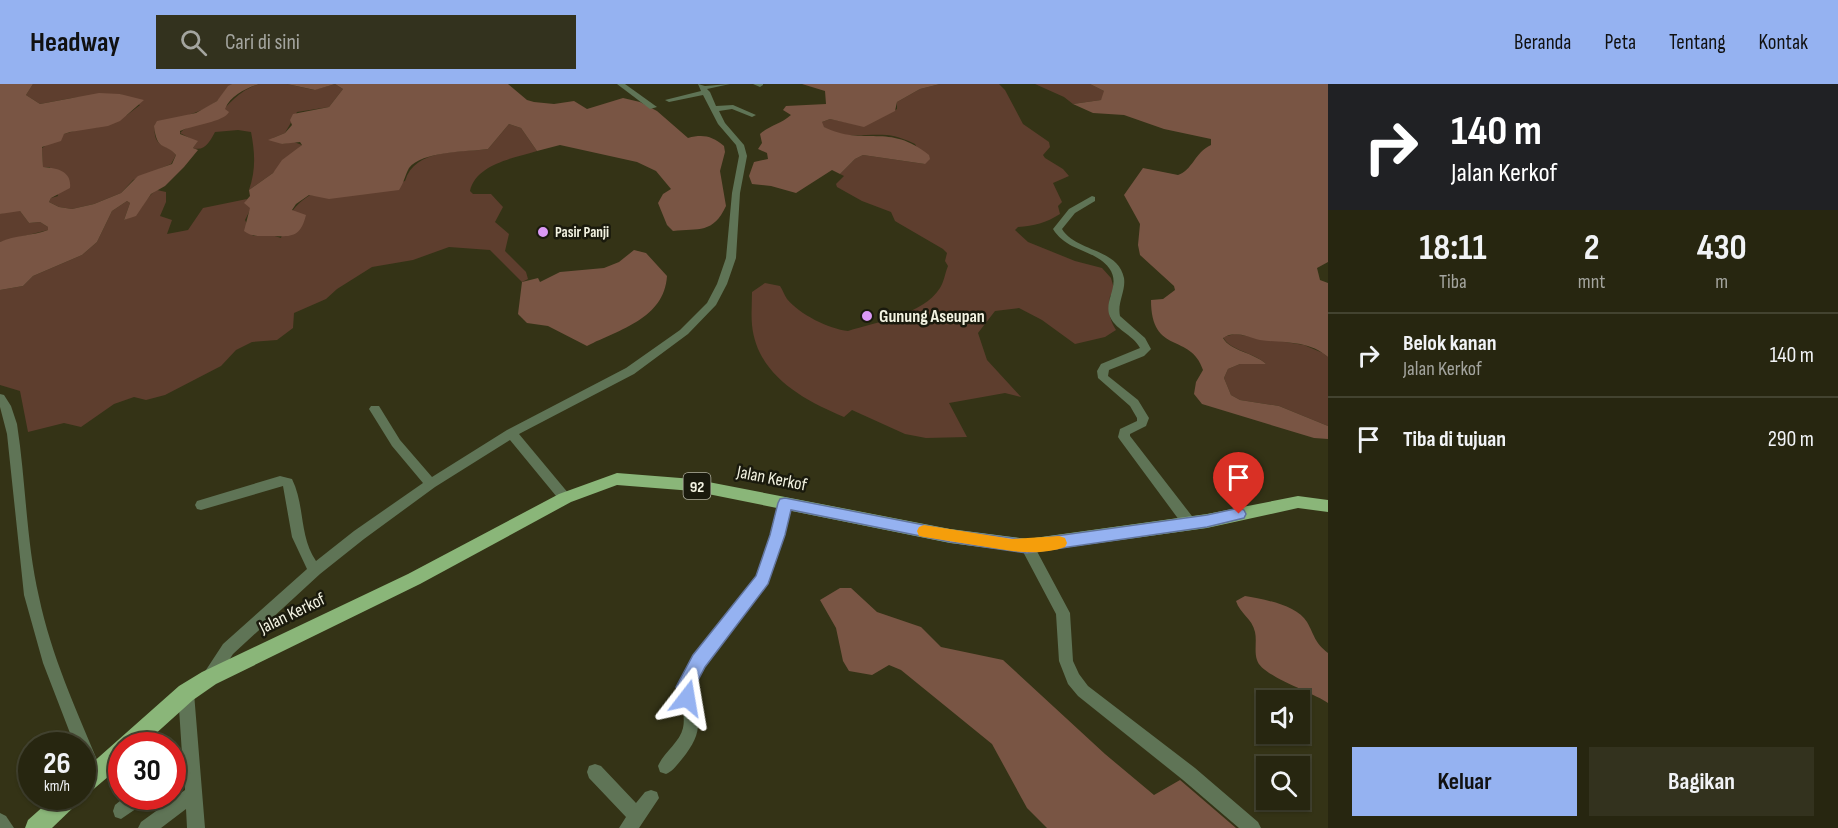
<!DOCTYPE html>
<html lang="id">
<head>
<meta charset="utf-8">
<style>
  :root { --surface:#272610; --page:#33321e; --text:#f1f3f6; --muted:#a4a59f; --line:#434330; --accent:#95b2f1 }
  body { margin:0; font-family:"Sofia Sans Condensed",sans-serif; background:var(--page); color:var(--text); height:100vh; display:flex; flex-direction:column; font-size:22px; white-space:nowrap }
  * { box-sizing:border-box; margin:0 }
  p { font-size:20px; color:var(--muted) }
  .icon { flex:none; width:33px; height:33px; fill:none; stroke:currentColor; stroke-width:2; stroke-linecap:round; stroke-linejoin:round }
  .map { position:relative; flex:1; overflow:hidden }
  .details { display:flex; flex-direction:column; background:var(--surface); width:510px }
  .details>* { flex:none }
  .top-card { background:#202124; color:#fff; overflow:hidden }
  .tools { position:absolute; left:1256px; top:606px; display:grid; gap:12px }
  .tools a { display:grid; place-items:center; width:54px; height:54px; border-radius:0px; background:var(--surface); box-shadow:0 2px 4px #0004,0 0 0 2px var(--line); font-size:30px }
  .speed { position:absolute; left:18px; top:648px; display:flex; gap:12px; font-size:30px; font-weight:700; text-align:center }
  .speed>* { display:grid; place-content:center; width:78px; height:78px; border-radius:50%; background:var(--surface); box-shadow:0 2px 4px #0004,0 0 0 2px var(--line); line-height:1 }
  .speed small { font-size:15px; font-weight:400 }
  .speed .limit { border:9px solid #d22; background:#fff; color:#111 }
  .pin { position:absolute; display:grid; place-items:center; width:51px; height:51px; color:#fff; margin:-62px -26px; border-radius:50% 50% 50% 0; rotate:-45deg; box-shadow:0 0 6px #0007 }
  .pin .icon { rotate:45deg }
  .me { position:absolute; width:66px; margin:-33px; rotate:14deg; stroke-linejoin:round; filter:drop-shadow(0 0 4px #0008) }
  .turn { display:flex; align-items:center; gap:21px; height:126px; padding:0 24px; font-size:27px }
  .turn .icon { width:78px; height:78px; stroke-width:2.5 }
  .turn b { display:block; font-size:42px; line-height:51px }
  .eta { display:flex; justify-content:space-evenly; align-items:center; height:102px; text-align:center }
  .eta b { font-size:36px; font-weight:700; line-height:42px }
  .cta { display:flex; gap:12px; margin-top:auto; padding:12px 24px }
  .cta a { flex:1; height:69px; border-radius:0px; background:var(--accent); color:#111; font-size:24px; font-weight:700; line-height:69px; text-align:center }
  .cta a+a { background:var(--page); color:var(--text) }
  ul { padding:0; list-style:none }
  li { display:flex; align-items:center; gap:18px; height:84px; padding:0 24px; border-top:2px solid var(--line) }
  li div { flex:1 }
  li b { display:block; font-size:22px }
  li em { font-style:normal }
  header { display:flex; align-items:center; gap:36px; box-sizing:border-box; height:84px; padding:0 30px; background:var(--accent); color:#111 }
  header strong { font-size:28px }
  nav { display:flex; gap:33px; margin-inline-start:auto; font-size:21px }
  .search { width:420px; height:54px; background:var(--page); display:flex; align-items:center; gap:15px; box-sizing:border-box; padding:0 21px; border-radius:0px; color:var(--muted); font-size:22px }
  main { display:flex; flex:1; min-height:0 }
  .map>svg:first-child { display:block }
  .green { fill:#5e3e2e }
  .forest { fill:#795544 }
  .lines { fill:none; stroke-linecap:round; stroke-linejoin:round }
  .minor { fill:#5f7456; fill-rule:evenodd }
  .major { fill:#8ab679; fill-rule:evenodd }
  .route { fill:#95b2f1; stroke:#61749d; stroke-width:1.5 }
  .slow { fill:#f59e0b }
  .poi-dot { fill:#db99f5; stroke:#1a1a0d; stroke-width:2 }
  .labels { text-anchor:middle; stroke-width:5; stroke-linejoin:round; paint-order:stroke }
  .far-poi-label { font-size:15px; font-weight:bold; fill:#f2f2e1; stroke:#1a1a0d; text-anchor:start }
  .shield { fill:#1a1a0d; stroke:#b1b1a1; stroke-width:1.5 }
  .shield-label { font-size:16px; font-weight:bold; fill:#f2f2e1 }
  .poi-label { font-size:18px; font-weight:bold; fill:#f2f2e1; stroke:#1a1a0d; text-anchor:start }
  .street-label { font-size:18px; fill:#f2f2e1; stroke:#1a1a0d }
</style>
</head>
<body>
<header>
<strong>Headway</strong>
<div class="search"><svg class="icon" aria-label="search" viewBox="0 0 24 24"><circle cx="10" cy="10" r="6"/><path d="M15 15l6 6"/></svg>Cari di sini</div>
<nav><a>Beranda</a><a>Peta</a><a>Tentang</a><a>Kontak</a></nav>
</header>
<main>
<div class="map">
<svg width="1328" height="744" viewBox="0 0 1328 744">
  <rect width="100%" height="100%" fill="#343316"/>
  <!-- green -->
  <g class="green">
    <path d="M 33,0 L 233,0 C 225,3 223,12 217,17 C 198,31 177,34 155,40 C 152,66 167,58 176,71 L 171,80 L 133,96 L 121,109 L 94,120 L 72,125 L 59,123 L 49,118 L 51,114 L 58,112 L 50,83 L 43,83 L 42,64 L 64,50 L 84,44 L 95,44 L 127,31 L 140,21 L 120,10 L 72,14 L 40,20 L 26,11 Z"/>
    <path d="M 259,0 L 287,0 L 314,6 L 335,0 L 343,5 L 329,23 L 297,28 L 285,49 L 273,54 L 282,60 L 294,58 L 302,61 L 273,89 L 249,106 C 256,86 255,69 251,48 L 238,46 L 215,48 C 210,57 205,68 193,64 L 197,58 L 180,49 C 186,41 200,42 209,36 C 230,24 233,9 259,0 Z"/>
    <path d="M 940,0 L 999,0 L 1005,6 L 1023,40 L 1049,58 L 1050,63 L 1043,71 L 1045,74 L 1063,85 L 1069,92 L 1053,99 L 1062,118 L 1058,122 L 1060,130 C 1046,139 1034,142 1018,143 L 1015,146 L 1028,158 L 1075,177 L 1102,184 L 1111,194 L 1115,208 L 1110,212 C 1108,226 1109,235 1116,246 L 1105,253 L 1075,260 L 1042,236 L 1019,224 L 995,227 L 978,249 L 987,276 L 1021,313 L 1005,309 L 949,319 L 967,353 L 926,354 L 905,350 L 852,326 L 844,333 C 803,316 757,291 752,241 C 751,230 752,219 752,208 L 765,199 L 780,202 C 783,206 784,211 787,215 C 799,230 829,245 848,247 C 876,238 923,231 940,204 C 944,198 945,189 948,182 L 945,177 L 947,169 L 943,165 L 900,140 L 895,137 L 891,128 L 862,117 L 837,103 L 836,100 L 844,92 L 840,90 L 855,75 L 863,71 L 925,80 L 915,60 C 907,56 897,52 887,51 C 864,49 840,57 821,41 L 822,38 L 830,35 L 864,42 L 897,25 L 897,18 L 920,5 Z"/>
    <path d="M 1035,0 L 1090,0 L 1104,7 L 1105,11 L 1101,16 L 1073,20 L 1064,13 Z"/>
    <path d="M 509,40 L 521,44 L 537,67 C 514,74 476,80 470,107 L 473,110 L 491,110 L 503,123 L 495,138 L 509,150 L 505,167 L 526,188 L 528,195 L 522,198 L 490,166 L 449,163 L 413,176 L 372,183 L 337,205 L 326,215 L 294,229 L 293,244 L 277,256 L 252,258 L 236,266 L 221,282 L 165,311 L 146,316 L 134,313 L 114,320 L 81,343 L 64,339 L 28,348 L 20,307 L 0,301 L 0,206 L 23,202 L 33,192 L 82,171 L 97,158 L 112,127 L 127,117 L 130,119 L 124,136 C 145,129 141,116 157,106 L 166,108 L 166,118 L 160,132 L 172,136 L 167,150 L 188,146 L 203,124 L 247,115 L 245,119 L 251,124 L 245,136 L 253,152 L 272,151 L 281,154 C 289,133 290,124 310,111 C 343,117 373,106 405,97 C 415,64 458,69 488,65 Z"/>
    <path d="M 14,126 L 20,127 L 29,139 L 40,138 L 48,143 L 48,146 L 0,158 L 0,130 Z"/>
    <path d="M 1235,250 L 1304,261 L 1323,269 L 1328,273 L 1328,342 L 1279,322 L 1240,316 L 1231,311 L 1224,294 L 1228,285 L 1240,280 L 1266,280 C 1254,268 1230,267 1223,253 Z"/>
  </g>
  <!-- forest -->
  <g class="forest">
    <path d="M 0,0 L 33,0 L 26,11 L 40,20 L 99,9 L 120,10 L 144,16 L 120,37 L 108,42 L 70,48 L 64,50 L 61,57 L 42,63 L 43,83 C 57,84 72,87 70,104 L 51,114 L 49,118 L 59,123 L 72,125 L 94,120 L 121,109 L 138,92 L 172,80 L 176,71 C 165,58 157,68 154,42 L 157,37 L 196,29 L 217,17 L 228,2 L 232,0 L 259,0 C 245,5 231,11 225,25 L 229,28 C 224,38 193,41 180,47 L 180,50 L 198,57 L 193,64 L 198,66 L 184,83 L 165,102 L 151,110 L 136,132 L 124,136 L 130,119 L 127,117 L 112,127 L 97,158 L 82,171 L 33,192 L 23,202 L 0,206 L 0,158 C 15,151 32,152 48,146 L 48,143 L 40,138 L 29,139 L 20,127 L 0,130 Z"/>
    <path d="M 287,0 L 508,0 L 527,16 L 534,18 L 554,20 L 574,17 L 587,25 L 623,14 L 640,18 L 657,27 L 688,54 C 703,50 712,52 724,62 L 725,68 L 720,87 L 726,122 C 713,150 699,144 673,147 L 667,141 L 658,119 L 663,110 L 671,105 L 656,87 L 637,78 L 560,61 L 537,67 L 521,44 L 509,40 L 488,65 C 467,68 422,67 409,84 C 405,91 404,99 399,106 L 329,115 L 309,111 L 296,120 L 292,126 L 306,131 C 300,156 289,152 268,152 C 259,152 252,153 244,147 L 250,124 L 244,119 L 250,112 L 249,106 L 273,89 L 282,76 L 302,61 L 300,58 L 282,60 L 268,56 L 285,49 L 292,41 L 290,36 L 293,30 L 329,23 L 343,5 L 335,0 L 315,6 Z"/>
    <path d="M 802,0 L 940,0 L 920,5 L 897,18 L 895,27 L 864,43 L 830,35 L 822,38 L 824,43 C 864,63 889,38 929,71 L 930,75 L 925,80 L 863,71 L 855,75 L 840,90 L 832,86 L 796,109 L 771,102 L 752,100 L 749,92 L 754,78 L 768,75 L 767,69 L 758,65 L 762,59 L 760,50 C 770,41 781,40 791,31 L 783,26 L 786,22 L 826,20 L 825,7 Z"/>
    <path d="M 1090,0 L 1328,0 L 1328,178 L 1317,184 L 1320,196 L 1328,199 L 1328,273 C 1309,256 1283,259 1260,256 C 1247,253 1235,246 1223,254 C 1230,267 1255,269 1266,280 L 1240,280 L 1228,285 L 1224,294 L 1231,311 L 1240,316 L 1279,322 L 1328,342 L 1328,355 L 1314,354 L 1202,320 L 1194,310 L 1196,298 L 1203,286 C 1191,248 1151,272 1151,216 L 1163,215 L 1175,206 L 1174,202 L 1140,171 L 1138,161 L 1140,140 L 1124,111 L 1143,84 L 1178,91 C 1192,87 1195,68 1211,61 L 1211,55 L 1164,45 L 1124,31 L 1093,29 L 1073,20 L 1101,16 L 1104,7 Z"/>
    <path d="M 634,166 L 646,169 L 667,192 C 664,235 620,245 587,262 L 548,242 L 527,239 L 518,230 L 522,198 L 538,194 L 540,198 L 560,188 L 604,184 L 619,178 Z"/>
    <path d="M 840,504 L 851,504 L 877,528 L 921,543 L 941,563 L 1003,576 L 1105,670 L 1154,711 L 1180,696 L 1236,744 L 1047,744 L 1027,724 L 992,660 L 901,586 L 889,581 L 872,591 L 849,587 L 843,577 L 836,544 L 820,516 Z"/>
    <path d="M 1245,512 C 1263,515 1297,521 1307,538 C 1315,552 1314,558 1328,569 L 1328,619 C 1313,608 1261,592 1257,576 C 1254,567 1257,557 1255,548 C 1252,534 1240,530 1236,517 Z"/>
  </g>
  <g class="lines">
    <!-- minor -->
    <g class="minor">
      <path d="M 617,0 L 625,0 L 657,23 L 650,25 Z"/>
      <path d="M 698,0 L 705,2 L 730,0 L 707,5 L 710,8 L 716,22 L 733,21 L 756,31 L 752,33 L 732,25 L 719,27 L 725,39 L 744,61 L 747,72 L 740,109 L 736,174 L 727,200 L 716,221 L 688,250 L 634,290 L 519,350 L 569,410 L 571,414 L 569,418 L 561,418 L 510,356 L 435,403 L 364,455 L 320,490 L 233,570 L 214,599 L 209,601 L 204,599 L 201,594 L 204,589 L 223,560 L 307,485 L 292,453 L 283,402 L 201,426 L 197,425 L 195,421 L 197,417 L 280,392 L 292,395 C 305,421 299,452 316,477 L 354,447 L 423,399 L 392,362 L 369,325 L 371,322 L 379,322 L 400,356 L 432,393 L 507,346 L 626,284 L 680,246 L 707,219 L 717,200 L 726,174 L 732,109 L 739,72 L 736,61 L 718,40 L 703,11 L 669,18 L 665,16 L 701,7 Z"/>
      <path d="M 753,0 L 763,0 L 763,1 L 760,3 Z"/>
      <path d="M 1092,112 L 1095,113 L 1095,117 L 1075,129 L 1062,145 C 1076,168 1118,164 1124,194 C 1126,207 1117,218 1120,232 L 1145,254 L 1151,265 L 1144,272 L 1109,286 L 1108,292 L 1138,316 L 1149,334 L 1146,342 L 1130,350 L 1130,352 L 1195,436 L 1196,440 L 1195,444 L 1190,445 L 1185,444 L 1120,356 L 1118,353 L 1120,345 L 1137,337 L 1137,334 L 1130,322 L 1098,294 L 1097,287 L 1101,280 L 1140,264 C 1133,250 1114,246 1109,230 C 1105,214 1121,200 1109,184 C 1095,165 1067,168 1053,145 L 1069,125 Z"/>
      <path d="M 0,310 L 4,311 L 11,322 L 17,340 C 26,398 26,457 39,513 C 52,575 79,632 103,690 L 101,696 L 95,698 L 89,696 L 82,679 L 82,662 L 75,662 L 43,579 L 24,511 L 7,350 L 0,323 Z"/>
      <path d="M 785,414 L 789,415 L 791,419 C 784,452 778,485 758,513 C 739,541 707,566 695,598 C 693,605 694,613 696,620 C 701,644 698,655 682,675 C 677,681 673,687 666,690 L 660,688 L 658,682 C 664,668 680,658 683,644 C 687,625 674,609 683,590 C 702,552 737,526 758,490 C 770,469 773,442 779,419 L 781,415 Z"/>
      <path d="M 1027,456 L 1032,458 L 1070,529 L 1073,577 L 1079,590 L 1088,602 L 1195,684 L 1258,738 L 1261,744 L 1239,744 L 1183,696 L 1078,612 L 1068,600 L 1059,577 L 1056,530 L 1020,462 L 1022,458 Z"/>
      <path d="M 186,602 L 191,604 L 194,609 L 205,744 L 187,744 L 186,725 L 161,744 L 138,744 L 141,738 L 185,706 L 184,689 L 172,696 L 172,678 L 182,670 L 178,609 L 181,604 Z"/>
      <path d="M 595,680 L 601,682 L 636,719 L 645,708 L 651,706 L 657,708 L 659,714 L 639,744 L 619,744 L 626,733 L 589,694 L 587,688 L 589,682 Z"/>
      <path d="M 126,712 L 148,712 L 146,718 L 121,735 L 115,733 L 113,727 L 115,721 Z"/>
      <path d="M 0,729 L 6,732 L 14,744 L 0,744 Z"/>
    </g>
    <!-- major -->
    <g class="major">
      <path d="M 617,389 L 693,395 L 950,445 L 1027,455 L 1207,430 L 1298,412 L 1328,416 L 1328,428 L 1298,424 L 1207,444 L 1027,469 L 950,459 L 693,407 L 617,401 L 571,418 L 420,500 L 216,600 L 193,616 L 142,662 L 122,662 L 122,681 L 89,709 L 82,712 L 82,688 L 179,602 L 202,588 L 408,490 L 559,410 Z"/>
      <path d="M 55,712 L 81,712 L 78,719 L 52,744 L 25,744 L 28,736 Z"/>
    </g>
  </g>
  <!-- route -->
  <path class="route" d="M 785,414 L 950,446 L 1027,456 L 1207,431 L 1239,424 L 1244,426 L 1246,430 L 1244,434 L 1207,443 L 1027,469 L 950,458 L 791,426 L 785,451 L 768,500 L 705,583 L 694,604 L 695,614 L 693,620 L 687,622 L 680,620 L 676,603 L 693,571 L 756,492 L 770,451 L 778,419 L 780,415 Z"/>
  <!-- slow -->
  <path class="slow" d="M 924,441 L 1012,455 L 1059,452 L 1065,454 L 1067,459 L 1065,463 C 1049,469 1029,469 1012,467 L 924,453 L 919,452 L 917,447 L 919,443 Z"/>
  <!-- markers -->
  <g class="poi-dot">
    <circle cx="543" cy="148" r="6"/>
    <circle cx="867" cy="232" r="6"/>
  </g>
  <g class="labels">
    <!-- far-poi labels -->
    <g class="far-poi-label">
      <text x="555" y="153">Pasir Panji</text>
    </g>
    <!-- shield labels -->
    <rect class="shield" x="683.5" y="389" width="27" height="26" rx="4.5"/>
    <g class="shield-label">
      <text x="697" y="408">92</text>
    </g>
    <!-- poi labels -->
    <g class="poi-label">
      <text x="879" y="238">Gunung Aseupan</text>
    </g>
    <!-- street labels -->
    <g class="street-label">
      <text transform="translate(772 394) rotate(11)" y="6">Jalan Kerkof</text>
      <text transform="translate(292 529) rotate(-26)" y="6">Jalan Kerkof</text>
    </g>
  </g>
</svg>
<div class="tools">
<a><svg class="icon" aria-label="sound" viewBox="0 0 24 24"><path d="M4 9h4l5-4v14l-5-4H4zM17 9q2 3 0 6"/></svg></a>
<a><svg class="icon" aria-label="search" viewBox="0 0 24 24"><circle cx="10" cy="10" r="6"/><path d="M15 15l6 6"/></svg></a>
</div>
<div class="speed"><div>26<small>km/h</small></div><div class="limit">30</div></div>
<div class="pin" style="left:1239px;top:430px;background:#d93025"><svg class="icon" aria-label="arrive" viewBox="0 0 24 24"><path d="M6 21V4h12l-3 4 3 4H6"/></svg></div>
<svg class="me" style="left:687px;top:614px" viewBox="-20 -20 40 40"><path d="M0-17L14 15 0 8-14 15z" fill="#95b2f1" stroke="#fff" stroke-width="4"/></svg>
</div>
<section class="details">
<div class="top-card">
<div class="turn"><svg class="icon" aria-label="right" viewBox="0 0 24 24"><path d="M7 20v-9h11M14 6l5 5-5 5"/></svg><div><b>140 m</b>Jalan Kerkof</div></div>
</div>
<div class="eta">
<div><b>18:11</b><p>Tiba</p></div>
<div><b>2</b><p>mnt</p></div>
<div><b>430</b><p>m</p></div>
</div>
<ul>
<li><svg class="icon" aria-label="right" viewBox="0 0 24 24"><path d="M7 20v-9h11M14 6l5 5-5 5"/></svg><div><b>Belok kanan</b><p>Jalan Kerkof</p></div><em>140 m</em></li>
<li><svg class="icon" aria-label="arrive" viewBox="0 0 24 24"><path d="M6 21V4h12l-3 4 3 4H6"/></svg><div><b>Tiba di tujuan</b></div><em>290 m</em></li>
</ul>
<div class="cta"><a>Keluar</a><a>Bagikan</a></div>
</section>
</main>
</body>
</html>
